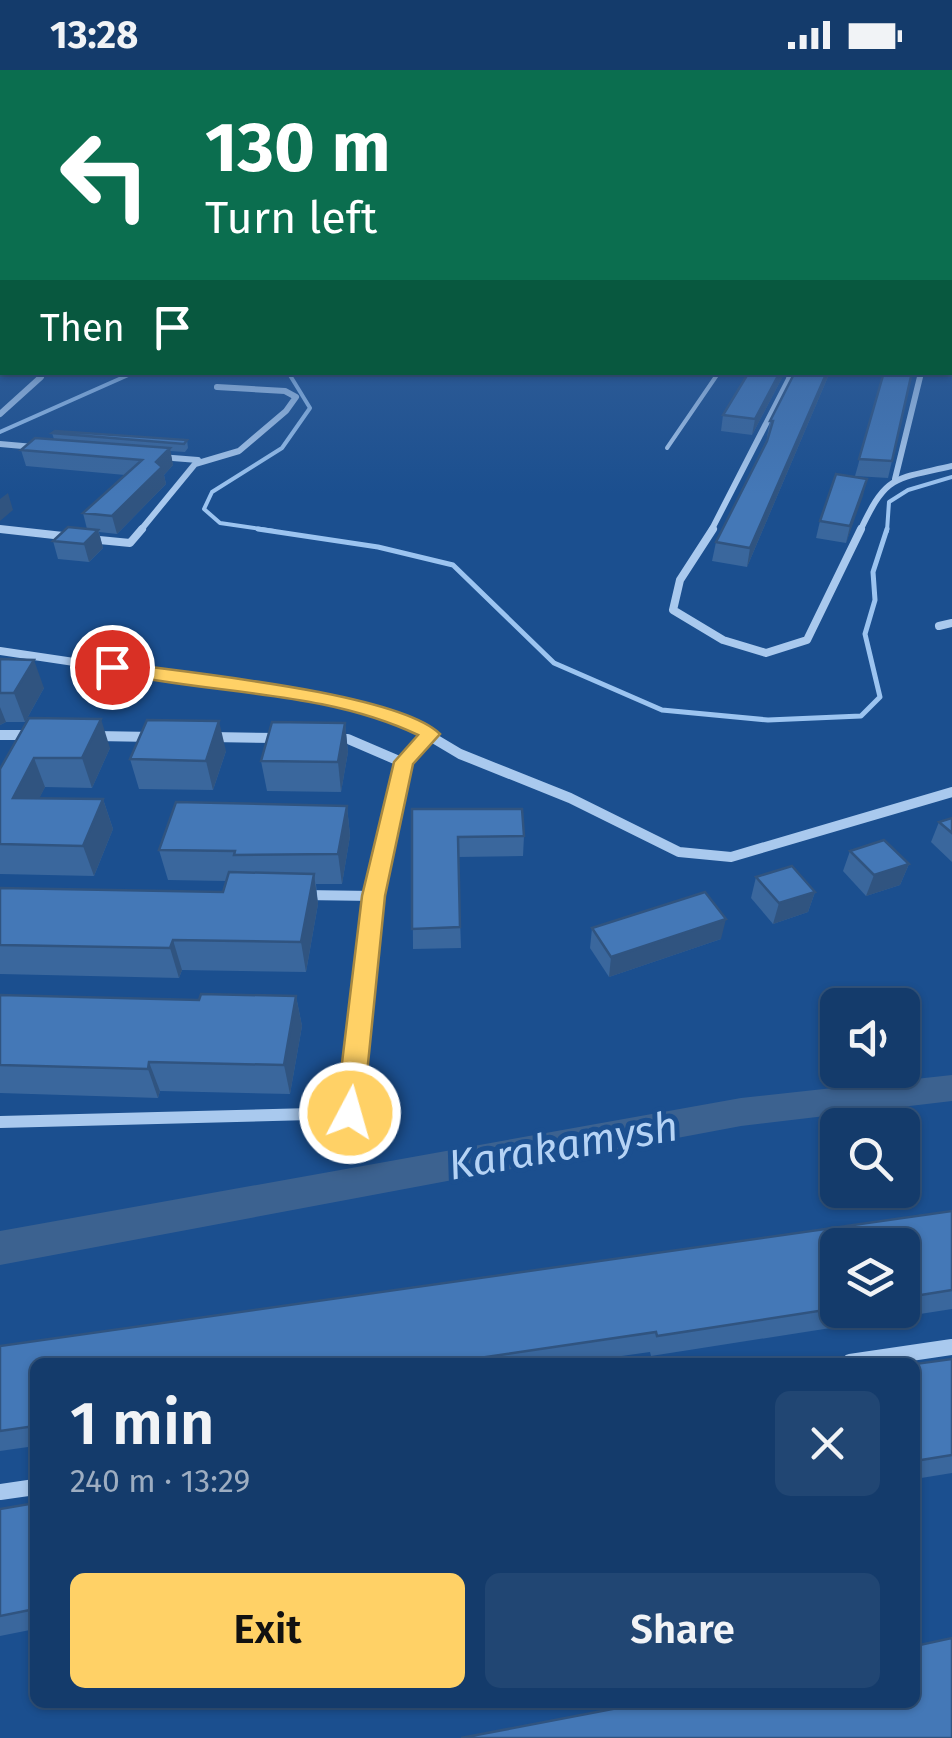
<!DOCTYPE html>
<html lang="en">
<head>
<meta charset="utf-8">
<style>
  :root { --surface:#143b6b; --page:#214673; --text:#f1f3f6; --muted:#9dadc1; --line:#33557e; --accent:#ffd166 }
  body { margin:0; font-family:"Fira Sans",sans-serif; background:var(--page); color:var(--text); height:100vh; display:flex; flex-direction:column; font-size:38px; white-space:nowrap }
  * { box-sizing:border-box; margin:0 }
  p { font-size:32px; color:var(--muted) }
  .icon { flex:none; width:55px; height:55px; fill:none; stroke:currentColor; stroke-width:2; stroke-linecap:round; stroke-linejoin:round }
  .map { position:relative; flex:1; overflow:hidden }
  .side { position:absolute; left:30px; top:1288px; width:890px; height:350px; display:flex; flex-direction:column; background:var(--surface); border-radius:15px; box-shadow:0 2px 8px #0004,0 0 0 2px var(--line) }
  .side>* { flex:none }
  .banner { position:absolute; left:0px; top:0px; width:952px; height:305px; box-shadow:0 2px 8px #0004,0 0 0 2px var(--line); background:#0b6e4f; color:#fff; overflow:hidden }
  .buttons { position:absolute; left:820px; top:918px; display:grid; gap:20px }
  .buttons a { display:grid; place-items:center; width:100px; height:100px; border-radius:15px; background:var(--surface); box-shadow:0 2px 8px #0004,0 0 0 2px var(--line); font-size:50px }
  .pin { position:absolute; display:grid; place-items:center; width:85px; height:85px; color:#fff; margin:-42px; border:5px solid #fff; border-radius:50%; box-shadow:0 2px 10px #0007 }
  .me { position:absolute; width:110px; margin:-55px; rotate:6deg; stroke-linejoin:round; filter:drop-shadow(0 0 8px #0008) }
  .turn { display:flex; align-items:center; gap:35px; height:210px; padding:0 40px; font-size:45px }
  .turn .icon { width:130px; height:130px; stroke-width:2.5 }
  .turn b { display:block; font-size:70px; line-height:85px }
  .then { display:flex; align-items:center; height:95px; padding:0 40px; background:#0003; gap:20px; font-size:38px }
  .round { display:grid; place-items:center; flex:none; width:105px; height:105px; border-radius:15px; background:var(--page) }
  .overview { display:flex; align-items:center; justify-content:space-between; height:170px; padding:0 40px }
  h1 { font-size:60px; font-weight:600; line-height:75px }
  .primary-button { display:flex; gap:20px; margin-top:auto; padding:20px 40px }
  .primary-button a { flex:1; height:115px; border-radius:15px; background:var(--accent); color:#111; font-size:40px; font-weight:600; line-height:115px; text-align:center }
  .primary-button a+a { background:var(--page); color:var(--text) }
  .status { display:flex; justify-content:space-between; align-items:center; height:70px; padding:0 50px; background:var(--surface); direction:ltr }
  .status svg { height:28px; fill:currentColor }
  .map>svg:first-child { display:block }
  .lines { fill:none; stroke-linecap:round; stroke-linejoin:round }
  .stream-far1 { stroke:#9cc4f0; stroke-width:4 }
  .stream { stroke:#9cc4f0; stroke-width:5 }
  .canal { fill:#3c6290; fill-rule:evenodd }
  .service { stroke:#a9c9ee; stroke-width:4 }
  .minor-far5 { stroke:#a9c9ee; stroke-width:4 }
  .minor-far4 { stroke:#a9c9ee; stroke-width:6 }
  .minor-far3 { stroke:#a9c9ee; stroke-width:8 }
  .minor-far2 { stroke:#a9c9ee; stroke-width:10 }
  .minor-far1 { stroke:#a9c9ee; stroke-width:12 }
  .minor { stroke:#a9c9ee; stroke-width:16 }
  .wall { fill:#3a679d; fill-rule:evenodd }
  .shaded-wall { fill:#305480 }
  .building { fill:#4478b7; stroke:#305480; stroke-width:2.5 }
  .route { fill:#ffd166; stroke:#a68842; stroke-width:2.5 }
  .labels { text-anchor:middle; stroke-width:10; stroke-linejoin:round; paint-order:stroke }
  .near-water-label { font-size:42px; font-style:italic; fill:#b5d3f5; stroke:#1b4f8f }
</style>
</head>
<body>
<div class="status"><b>13:28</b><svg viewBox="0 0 49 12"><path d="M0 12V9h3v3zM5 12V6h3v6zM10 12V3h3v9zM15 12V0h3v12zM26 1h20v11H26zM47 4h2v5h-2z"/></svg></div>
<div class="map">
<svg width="952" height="1668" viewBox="0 0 952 1668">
  <rect width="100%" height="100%" fill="#1b4f8f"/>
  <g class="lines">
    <!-- stream-far1 -->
    <g class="stream-far1">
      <path d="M 0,362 L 135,302"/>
      <path d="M 274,461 L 220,453 L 204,439 L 212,422 L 282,378 L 310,338 L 288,302"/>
      <path d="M 887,461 L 889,432 L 908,420 L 952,407"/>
    </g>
    <!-- stream -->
    <path class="stream" d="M 258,459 L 378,477 L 453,495 L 554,593 L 662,640 L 768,650 L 861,646 L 880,627 L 865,564 L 875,530 L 873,502 L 887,459"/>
    <!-- canal -->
    <path class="canal" d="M 952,1005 L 952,1031 L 741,1056 L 0,1195 L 0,1161 L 741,1028 Z"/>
    <!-- service -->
    <path class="service" d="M 667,378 L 719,302"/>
    <!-- minor-far5 -->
    <g class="minor-far5">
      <path d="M 38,309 L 46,302"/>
      <path d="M 788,309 L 792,302"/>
      <path d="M 919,309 L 921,302"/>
    </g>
    <!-- minor-far4 -->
    <g class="minor-far4">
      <path d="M 0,344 L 41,307"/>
      <path d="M 0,374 L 34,377"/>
      <path d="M 160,387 L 198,390"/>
      <path d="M 895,409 L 920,307"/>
      <path d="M 0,459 L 20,461"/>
      <path d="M 140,461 L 195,394 L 239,381 L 286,341 L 296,327 L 285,321 L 217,317"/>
      <path d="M 711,461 L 790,307"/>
      <path d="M 860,461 C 887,404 892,410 952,396"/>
    </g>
    <!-- minor-far3 -->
    <g class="minor-far3">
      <path d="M 0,459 L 72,467"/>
      <path d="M 713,459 L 680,510 L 673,540 L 723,570 L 766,583 L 807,570 L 861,459"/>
      <path d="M 89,469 L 130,473 L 142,459"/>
      <path d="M 939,556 L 952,553"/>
      <path d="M 0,581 L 336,631 L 389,644 L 418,658"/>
    </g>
    <!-- minor-far2 -->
    <g class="minor-far2">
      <path d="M 413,656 L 460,684 L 570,728 L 679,782 L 731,787 L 952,722"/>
      <path d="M 0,665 L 29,665"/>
      <path d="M 96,666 L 154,667"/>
      <path d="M 211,667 L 279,668"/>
      <path d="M 336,669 L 348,669 L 404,693"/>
      <path d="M 304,825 L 373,826"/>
      <path d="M 363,913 L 373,826 L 404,693 L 430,664"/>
    </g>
    <!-- minor-far1 -->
    <path class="minor-far1" d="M 0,1052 L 349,1043 L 364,910"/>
    <!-- minor -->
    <g class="minor">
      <path d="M 850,1292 L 952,1277"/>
      <path d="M 0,1422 L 35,1417"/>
    </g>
  </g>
  <!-- wall -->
  <g class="wall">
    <path d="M 785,302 L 752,365 L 721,361 L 723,345 Z"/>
    <path d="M 795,302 L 830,302 L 747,497 L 712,491 L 716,472 L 768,367 L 767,367 L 770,351 Z"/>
    <path d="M 884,302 L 892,391 L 888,408 L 855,406 Z"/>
    <path d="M 52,363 L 187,370 L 188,378 L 185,382 L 170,381 L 173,395 L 164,405 L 166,414 L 117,464 L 99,462 L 103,478 L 89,492 L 58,489 L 53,471 L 87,459 L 83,443 L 125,405 L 26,396 L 21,380 L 54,369 Z"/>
    <path d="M 867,409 L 846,473 L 816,468 L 820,451 Z"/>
    <path d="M 0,589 L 44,618 L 25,652 L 6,652 L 0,655 Z"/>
    <path d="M 29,648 L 110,678 L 92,718 L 45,717 L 39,728 L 103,729 L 113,759 L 94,806 L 0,804 L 0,699 Z"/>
    <path d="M 345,653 L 348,682 L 341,722 L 267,721 L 261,691 Z"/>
    <path d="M 226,681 L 213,720 L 139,719 L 130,689 Z"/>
    <path d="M 347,736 L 350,766 L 342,814 L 316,814 L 318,834 L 306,902 L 182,900 L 179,908 L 0,904 L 0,818 L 223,822 L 226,811 L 168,810 L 159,780 Z"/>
    <path d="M 412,739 L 524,766 L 523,786 L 458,787 L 461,878 L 413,879 Z"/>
    <path d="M 952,748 L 952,792 L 931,772 L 939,752 Z"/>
    <path d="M 850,781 L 909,794 L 900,815 L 866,826 L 843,801 Z"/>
    <path d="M 756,807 L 815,822 L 808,842 L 773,854 L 751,828 Z"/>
    <path d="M 592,858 L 721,869 L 609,907 L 590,878 Z"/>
    <path d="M 0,925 L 199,930 L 296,926 L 302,956 L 290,1024 L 160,1021 L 158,1028 L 0,1023 Z"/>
    <path d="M 952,1141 L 952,1239 L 651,1286 L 650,1282 L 579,1292 L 35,1292 L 35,1376 L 0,1381 L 0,1276 ZM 838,1175 L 902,1175 L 902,1240 L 838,1240 Z"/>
    <path d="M 952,1289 L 952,1403 L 915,1409 L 915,1294 Z"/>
    <path d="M 35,1433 L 35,1559 L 0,1566 L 0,1439 Z"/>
  </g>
  <!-- shaded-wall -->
  <g class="shaded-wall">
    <path d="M 780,302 L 785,302 L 752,365 L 755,349 Z"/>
    <path d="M 827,302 L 830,302 L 747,497 L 750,478 Z"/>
    <path d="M 170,378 L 173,395 L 164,405 L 166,414 L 117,464 L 112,446 L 156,392 Z"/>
    <path d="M 867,409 L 863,426 L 846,473 L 850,456 Z"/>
    <path d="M 8,423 L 13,440 L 0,451 L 0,429 Z"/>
    <path d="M 98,460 L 103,478 L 89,492 L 84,474 Z"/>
    <path d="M 34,590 L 44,618 L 25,652 L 14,623 Z"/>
    <path d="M 0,637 L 6,652 L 0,655 Z"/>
    <path d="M 101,649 L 110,678 L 92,718 L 82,688 Z"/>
    <path d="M 219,651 L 226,681 L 213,720 L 206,691 Z"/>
    <path d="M 345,653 L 348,682 L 341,722 L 338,692 Z"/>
    <path d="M 34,688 L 45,717 L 25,758 L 13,728 Z"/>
    <path d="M 103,729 L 113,759 L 94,806 L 83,776 Z"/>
    <path d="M 347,736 L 350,766 L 342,814 L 338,784 Z"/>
    <path d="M 909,794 L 900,815 L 866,826 L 874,805 Z"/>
    <path d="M 314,804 L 318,834 L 306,902 L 301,872 Z"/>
    <path d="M 815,822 L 808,842 L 773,854 L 779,833 Z"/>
    <path d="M 726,849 L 721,869 L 609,907 L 611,887 Z"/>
    <path d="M 173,870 L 182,900 L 179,908 L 170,878 Z"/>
    <path d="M 296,926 L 302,956 L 290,1024 L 284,995 Z"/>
    <path d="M 149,992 L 160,1021 L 158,1028 L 148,999 Z"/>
  </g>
  <!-- building -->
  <g class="building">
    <path d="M 2,214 L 2,257 L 0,257 L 0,215 Z"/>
    <path d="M 749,302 L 780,302 L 755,349 L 723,345 Z"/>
    <path d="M 795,302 L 827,302 L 750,478 L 716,472 L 767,371 L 773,351 L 770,351 Z"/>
    <path d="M 884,302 L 912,302 L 892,391 L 859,389 Z"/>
    <path d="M 55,361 L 187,370 L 184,374 L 52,363 Z"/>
    <path d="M 35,368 L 170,378 L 156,392 L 162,397 L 112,446 L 83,443 L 142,390 L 21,380 Z"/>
    <path d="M 836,404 L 867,409 L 850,456 L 820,451 Z"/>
    <path d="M 68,457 L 98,460 L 84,474 L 53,471 Z"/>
    <path d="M 0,589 L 34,590 L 14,623 L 0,623 Z"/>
    <path d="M 29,648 L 101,649 L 82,688 L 34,688 L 13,728 L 103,729 L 83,776 L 0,774 L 0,699 Z"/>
    <path d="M 147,650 L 219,651 L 206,691 L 130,689 Z"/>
    <path d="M 272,652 L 345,653 L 338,692 L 261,691 Z"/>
    <path d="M 176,732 L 347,736 L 338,784 L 234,785 L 235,781 L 159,780 Z"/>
    <path d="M 412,739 L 522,739 L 524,766 L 458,767 L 460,857 L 412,859 Z"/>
    <path d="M 952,748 L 952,763 L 939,752 Z"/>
    <path d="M 884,770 L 909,794 L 874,805 L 850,781 Z"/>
    <path d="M 792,796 L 815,822 L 779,833 L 756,807 Z"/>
    <path d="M 229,802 L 314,804 L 301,872 L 173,870 L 170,878 L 0,875 L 0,818 L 223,822 Z"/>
    <path d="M 705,822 L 726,849 L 611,887 L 592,858 Z"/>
    <path d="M 201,924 L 296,926 L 284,995 L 149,992 L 148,999 L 0,995 L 0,925 L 199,930 Z"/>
    <path d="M 952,1141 L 952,1220 L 902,1228 L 902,1175 L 838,1175 L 838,1238 L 657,1266 L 656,1262 L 452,1292 L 35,1292 L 35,1356 L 0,1361 L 0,1276 Z"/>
    <path d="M 952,1289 L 952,1385 L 915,1391 L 915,1294 Z"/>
    <path d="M 35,1433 L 35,1539 L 0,1546 L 0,1439 Z"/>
    <path d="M 952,1568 L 952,1668 L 461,1668 L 649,1632 L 915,1632 L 915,1576 Z"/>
  </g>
  <!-- sky -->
  <linearGradient id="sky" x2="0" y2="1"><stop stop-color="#0f2b4f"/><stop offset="0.45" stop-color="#39639b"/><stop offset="1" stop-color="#39639b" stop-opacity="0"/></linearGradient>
  <rect width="952" height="424" fill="url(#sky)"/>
  <!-- route -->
  <path class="route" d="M 112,592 C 180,602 397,622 440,664 L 413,694 L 385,826 L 363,1043 L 359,1051 L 350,1055 L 340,1051 L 336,1043 L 362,826 L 394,692 L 418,665 C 321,619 210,625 106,601 L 103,597 Z"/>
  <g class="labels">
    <!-- near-water labels -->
    <g class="near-water-label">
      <text transform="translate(563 1075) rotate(-10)" y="15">Karakamysh</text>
    </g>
  </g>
</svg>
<div class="buttons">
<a><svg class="icon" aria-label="sound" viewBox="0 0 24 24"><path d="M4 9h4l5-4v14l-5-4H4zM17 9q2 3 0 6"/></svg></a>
<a><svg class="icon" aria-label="search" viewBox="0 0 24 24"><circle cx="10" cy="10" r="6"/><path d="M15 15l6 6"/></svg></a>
<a><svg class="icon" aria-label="layers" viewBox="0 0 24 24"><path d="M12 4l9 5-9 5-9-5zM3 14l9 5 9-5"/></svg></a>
</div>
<div class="pin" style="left:112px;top:597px;background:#d93025"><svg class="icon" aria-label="arrive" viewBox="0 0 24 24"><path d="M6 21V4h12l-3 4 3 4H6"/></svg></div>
<svg class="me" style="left:350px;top:1043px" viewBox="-20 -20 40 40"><circle r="17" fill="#ffd166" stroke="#fff" stroke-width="3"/><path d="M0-11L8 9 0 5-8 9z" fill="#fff"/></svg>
<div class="banner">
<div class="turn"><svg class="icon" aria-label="left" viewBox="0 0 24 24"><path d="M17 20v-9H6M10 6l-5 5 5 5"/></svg><div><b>130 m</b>Turn left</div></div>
<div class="then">Then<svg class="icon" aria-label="arrive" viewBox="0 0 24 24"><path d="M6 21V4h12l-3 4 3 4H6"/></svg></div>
</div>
<section class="side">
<div class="overview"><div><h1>1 min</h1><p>240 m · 13:29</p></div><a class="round"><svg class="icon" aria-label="close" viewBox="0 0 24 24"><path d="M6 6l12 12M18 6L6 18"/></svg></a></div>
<div class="primary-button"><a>Exit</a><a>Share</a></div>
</section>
</div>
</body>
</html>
